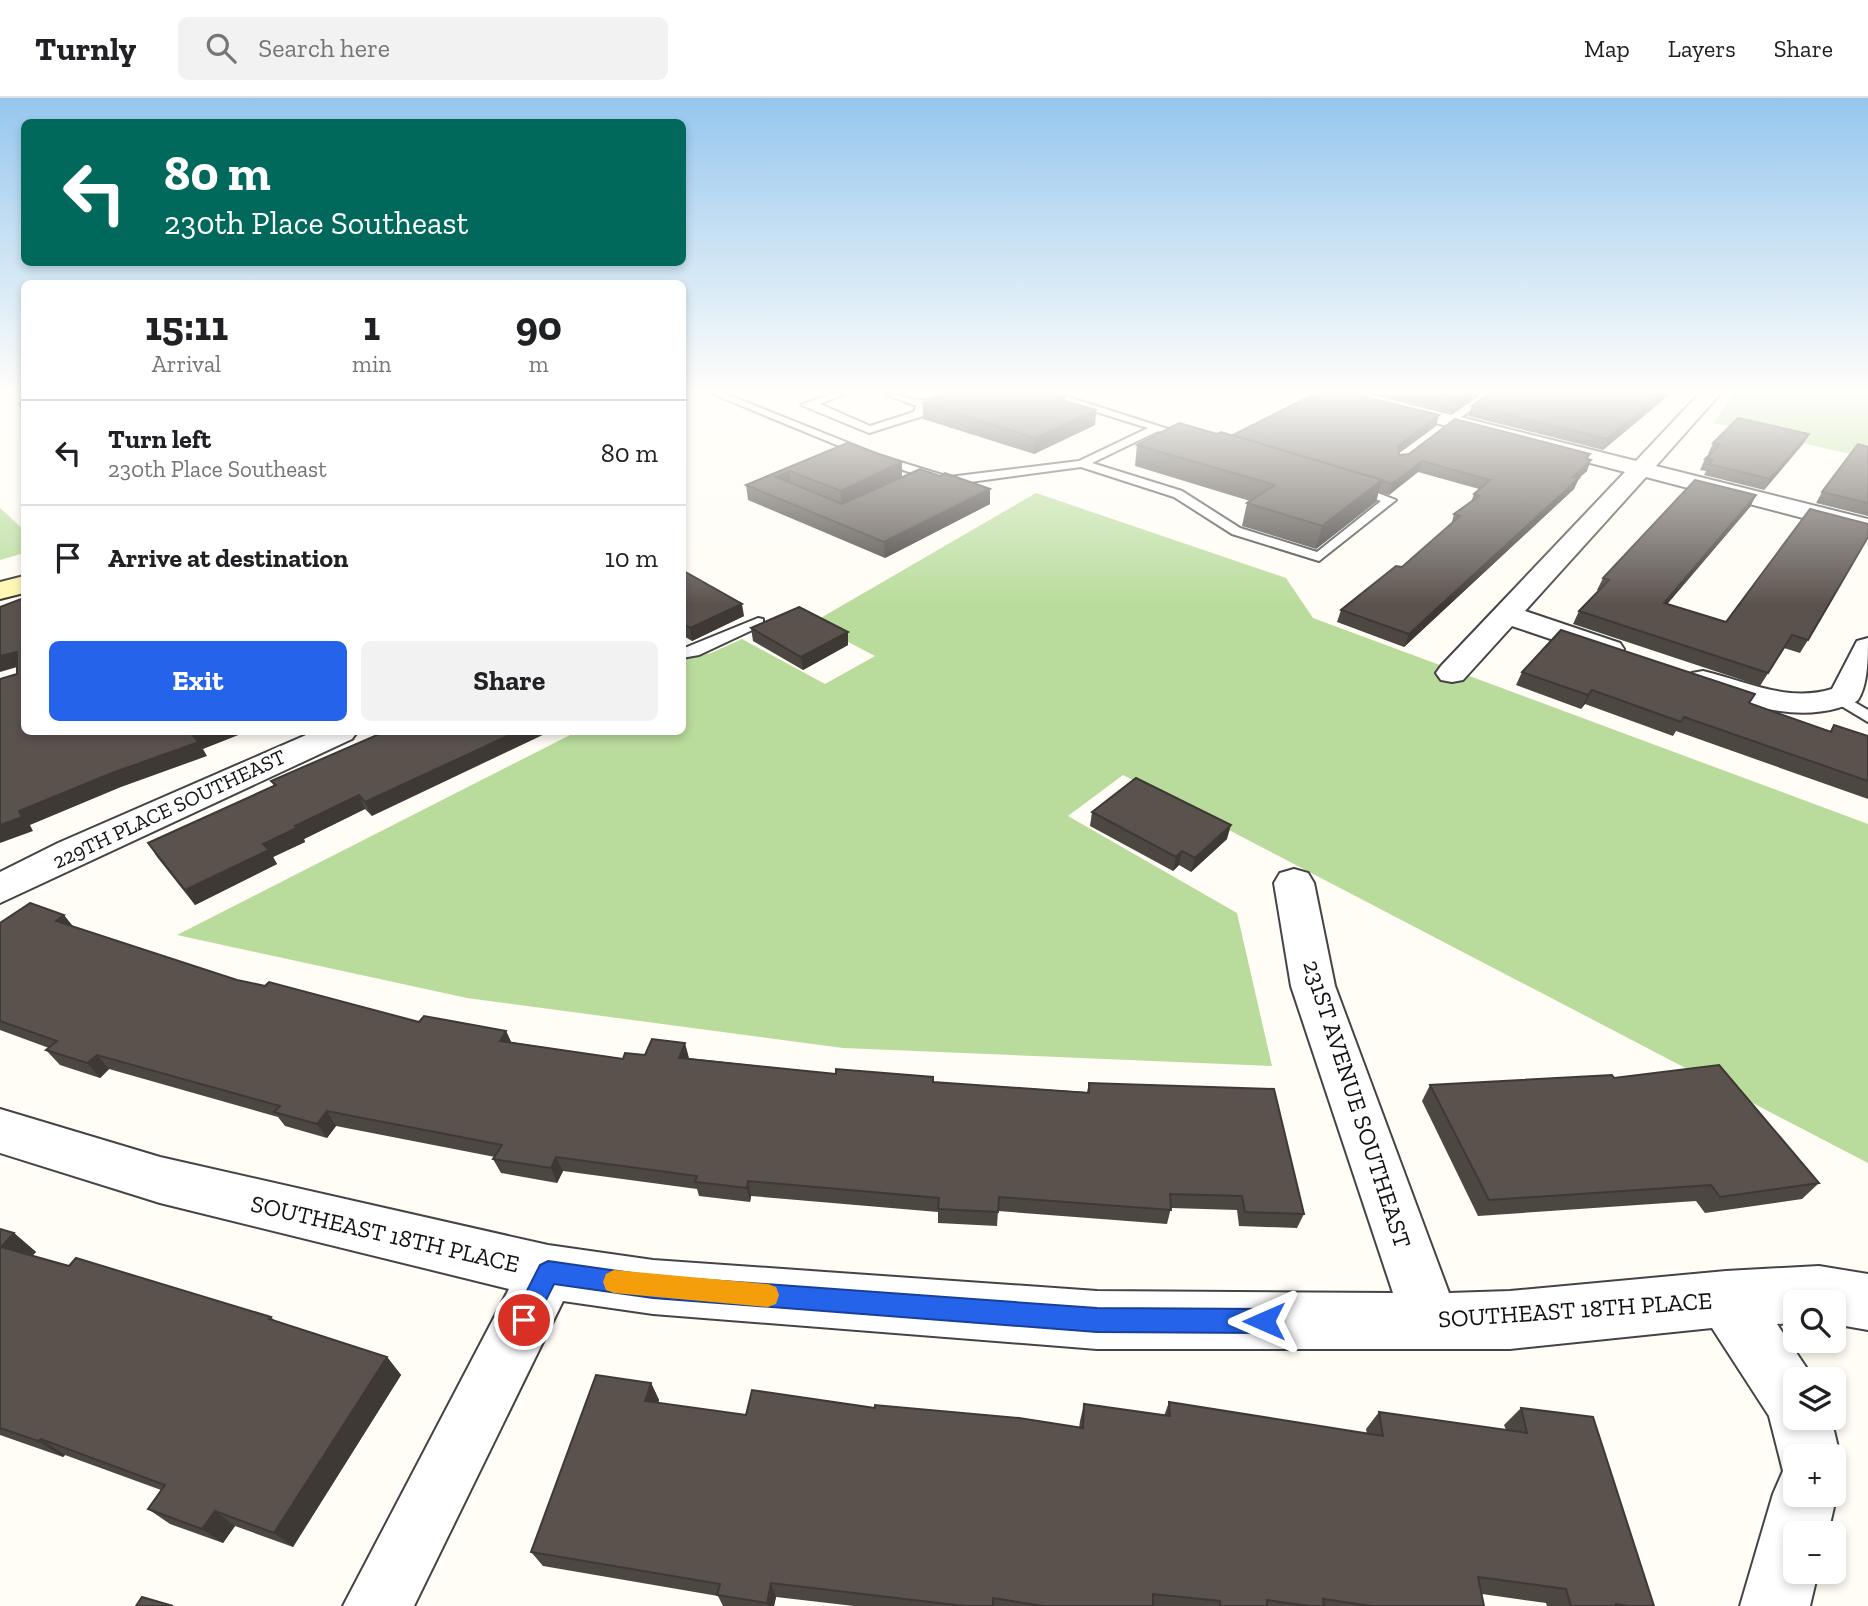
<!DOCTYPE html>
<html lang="en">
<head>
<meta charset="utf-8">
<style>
  :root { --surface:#fff; --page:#f2f2f2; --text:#202124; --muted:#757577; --line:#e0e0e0; --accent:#2563eb }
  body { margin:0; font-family:"Zilla Slab",serif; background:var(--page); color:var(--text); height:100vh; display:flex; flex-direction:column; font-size:26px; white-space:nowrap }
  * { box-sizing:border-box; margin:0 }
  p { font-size:23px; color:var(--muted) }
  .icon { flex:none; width:38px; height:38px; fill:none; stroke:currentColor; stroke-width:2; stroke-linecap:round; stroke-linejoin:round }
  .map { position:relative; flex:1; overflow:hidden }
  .sheet { position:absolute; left:21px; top:182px; width:665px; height:455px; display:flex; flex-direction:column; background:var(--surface); border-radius:10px; box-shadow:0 4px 10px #0003 }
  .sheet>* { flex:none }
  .top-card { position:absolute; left:21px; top:21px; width:665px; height:147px; border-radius:10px; box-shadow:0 4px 10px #0003; background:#00695c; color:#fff; overflow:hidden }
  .controls { position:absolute; left:1783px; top:1192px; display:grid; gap:14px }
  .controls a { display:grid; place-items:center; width:63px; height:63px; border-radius:10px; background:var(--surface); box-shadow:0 4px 10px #0003; font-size:35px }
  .pin { position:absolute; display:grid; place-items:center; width:60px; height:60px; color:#fff; margin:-30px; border:4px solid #fff; border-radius:50%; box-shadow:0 2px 7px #0007 }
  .me { position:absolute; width:77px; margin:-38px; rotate:270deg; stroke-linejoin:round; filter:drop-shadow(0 0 5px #0008) }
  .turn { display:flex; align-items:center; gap:24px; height:147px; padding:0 28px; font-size:32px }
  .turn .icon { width:91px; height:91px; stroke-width:2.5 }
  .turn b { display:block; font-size:49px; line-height:60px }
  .eta { display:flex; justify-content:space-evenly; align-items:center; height:119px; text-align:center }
  .eta b { font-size:42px; font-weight:700; line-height:49px }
  .cta { display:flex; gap:14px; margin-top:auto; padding:14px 28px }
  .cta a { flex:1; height:80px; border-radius:10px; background:var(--accent); color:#fff; font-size:28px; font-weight:700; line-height:80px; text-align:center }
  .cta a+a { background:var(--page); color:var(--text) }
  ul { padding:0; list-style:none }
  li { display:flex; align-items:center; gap:21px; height:105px; padding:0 28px; border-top:2px solid var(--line) }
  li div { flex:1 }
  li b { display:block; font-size:26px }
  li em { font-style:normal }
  header { display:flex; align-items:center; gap:42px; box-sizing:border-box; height:98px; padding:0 35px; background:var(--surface); border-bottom:2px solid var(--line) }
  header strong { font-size:33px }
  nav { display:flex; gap:38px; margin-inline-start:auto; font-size:24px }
  .search { width:490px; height:63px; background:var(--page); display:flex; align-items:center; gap:18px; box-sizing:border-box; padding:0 24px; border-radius:10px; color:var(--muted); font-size:26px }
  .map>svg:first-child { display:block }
  .forest { fill:#b9dc9c }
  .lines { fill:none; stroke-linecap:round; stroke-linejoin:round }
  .service-casing { stroke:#444; stroke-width:4 }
  .minor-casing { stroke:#444; stroke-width:4 }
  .secondary-casing { stroke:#333; stroke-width:4 }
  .service { fill:#fff; fill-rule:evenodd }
  .minor { fill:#fff; fill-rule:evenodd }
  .secondary { fill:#fff6b0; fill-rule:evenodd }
  .wall { fill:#4d4742 }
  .shaded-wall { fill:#3f3936 }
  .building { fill:#5a524d; stroke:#3f3936; stroke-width:2 }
  .route { fill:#2563eb; stroke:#184099; stroke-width:2 }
  .slow { fill:#f59e0b }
  .labels { text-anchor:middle; stroke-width:7; stroke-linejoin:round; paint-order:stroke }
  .street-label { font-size:21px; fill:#111; stroke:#fff }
  .near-street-label { font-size:24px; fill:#111; stroke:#fff }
</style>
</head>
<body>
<header>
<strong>Turnly</strong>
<div class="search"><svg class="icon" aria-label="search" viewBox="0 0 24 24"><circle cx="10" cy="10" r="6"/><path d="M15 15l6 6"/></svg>Search here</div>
<nav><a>Map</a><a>Layers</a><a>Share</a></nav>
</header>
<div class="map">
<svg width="1868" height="1508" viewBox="0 0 1868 1508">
  <rect width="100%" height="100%" fill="#fffdf5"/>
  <!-- forest -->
  <g class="forest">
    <path d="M 1733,296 L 1868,296 L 1868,360 L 1714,325 Z"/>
    <path d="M 1036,395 L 1286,480 L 1313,520 L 1868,726 L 1868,1065 L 1123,677 L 1068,718 L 1237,815 L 1272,968 L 843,950 L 467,900 L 177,837 L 576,634 L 682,634 L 683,561 L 711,555 L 742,541 L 825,586 L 875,558 L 812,525 Z"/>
    <path d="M 0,410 L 24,432 L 24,455 L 0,462 Z"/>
  </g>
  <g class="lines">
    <!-- service casing -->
    <g class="service-casing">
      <g id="service">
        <path d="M 713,296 L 726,296 L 881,358 L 949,379 L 1079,363 L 1148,330 L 1061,303 L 1007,296 L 1062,297 L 1196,340 L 1191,343 L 1158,333 L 1092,365 L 1182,393 L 1240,430 L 1317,454 L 1381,403 L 1349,393 L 1349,387 L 1357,387 L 1396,402 L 1319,463 L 1232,436 L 1174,399 L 1081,369 L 948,387 L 873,362 Z"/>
        <path d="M 830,296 L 844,296 L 820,306 L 870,328 L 914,314 L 916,308 L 885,296 C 898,296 907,301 919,302 C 931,304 945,295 958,296 L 926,308 L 923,318 L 869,335 L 801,307 Z"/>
        <path d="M 1482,296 L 1493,296 L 1455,324 L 1447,324 L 1447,320 Z"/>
        <path d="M 758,520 L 763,521 L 763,527 L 699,557 L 682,560 L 682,551 Z"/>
        <path d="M 1839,595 L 1868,612 L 1868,624 L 1833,603 L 1833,597 Z"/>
      </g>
    </g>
    <!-- minor casing -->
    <g class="minor-casing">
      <g id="minor">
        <path d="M 1336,296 L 1368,296 L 1636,363 L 1699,296 L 1720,296 L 1656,368 L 1868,421 L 1868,437 L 1646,379 L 1525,513 L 1620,545 L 1624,551 L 1620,557 L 1609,560 L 1598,557 L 1512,528 L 1463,582 L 1452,584 L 1441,582 L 1436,575 L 1441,568 L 1625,374 L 1339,300 Z"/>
        <path d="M 1868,540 C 1868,559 1868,587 1858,602 C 1853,606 1844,608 1838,610 C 1789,624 1739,604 1692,589 L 1687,582 L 1692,575 L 1703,573 C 1746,583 1788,605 1832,591 L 1857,543 Z"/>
        <path d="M 313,634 L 357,634 L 352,641 L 0,805 L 0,774 L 58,745 Z"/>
        <path d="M 1294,771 L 1308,775 L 1314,785 L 1335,888 L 1449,1195 L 1510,1193 L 1726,1173 L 1819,1168 L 1868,1176 L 1868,1232 L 1834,1226 L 1834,1204 L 1796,1204 L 1796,1225 L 1777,1226 L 1814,1281 L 1796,1281 L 1796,1320 L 1831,1320 L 1840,1358 L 1834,1371 L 1834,1358 L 1796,1358 L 1796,1396 L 1834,1396 L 1834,1388 L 1837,1396 L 1828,1435 L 1796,1435 L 1796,1474 L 1818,1474 L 1810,1508 L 1740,1508 L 1773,1396 L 1783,1373 L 1769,1318 L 1712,1230 L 1510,1251 L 1097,1251 L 653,1216 L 563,1203 L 414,1508 L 343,1508 L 509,1191 L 160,1105 L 0,1055 L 0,1011 L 160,1059 L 548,1147 L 653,1162 L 1097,1193 L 1393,1195 L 1291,888 L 1274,785 L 1280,775 Z"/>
      </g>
    </g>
    <!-- secondary casing -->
    <g class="secondary-casing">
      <path id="secondary" d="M 24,478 L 24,495 L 0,501 L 0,484 Z"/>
    </g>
    <!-- service -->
    <use href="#service" class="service"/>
    <!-- minor -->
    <use href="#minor" class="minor"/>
    <!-- secondary -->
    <use href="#secondary" class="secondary"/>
  </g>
  <!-- wall -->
  <g class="wall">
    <path d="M 1377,296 L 1478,296 L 1453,315 Z"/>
    <path d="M 1488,296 L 1670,296 L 1603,352 L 1468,318 L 1472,308 Z"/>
    <path d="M 1066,298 L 1065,303 L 1096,312 L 1095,327 L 1034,356 L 923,321 L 923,305 Z"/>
    <path d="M 24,301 L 24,317 L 18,305 Z"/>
    <path d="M 1436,328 L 1399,355 L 1399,357 L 1590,356 L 1588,361 L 1587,373 L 1579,380 L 1574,391 L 1404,549 L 1337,524 L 1341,512 L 1402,469 L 1451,427 L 1454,416 L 1471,404 L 1474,396 L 1479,391 L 1418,374 L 1389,397 L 1378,394 L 1376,404 L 1316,451 L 1242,428 L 1247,405 L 1250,403 L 1135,368 L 1137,347 L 1217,336 L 1233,337 Z"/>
    <path d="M 1809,336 L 1803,346 L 1764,392 L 1704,377 L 1706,373 L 1700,372 L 1705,361 L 1710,356 L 1708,356 L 1713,345 Z"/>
    <path d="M 847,345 L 902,364 L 902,379 L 940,378 L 990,391 L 990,406 L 885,460 L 748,402 L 746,387 Z"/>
    <path d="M 1868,349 L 1868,418 L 1816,405 L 1822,394 Z"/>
    <path d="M 1756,397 L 1750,409 L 1667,506 L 1726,524 L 1810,411 L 1808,542 L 1800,555 L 1784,550 L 1760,588 L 1573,526 L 1579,513 L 1599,493 L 1597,492 L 1603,480 Z"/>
    <path d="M 682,472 L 744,518 L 692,543 L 682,537 Z"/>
    <path d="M 751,530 L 848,534 L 848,547 L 803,572 L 753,543 Z"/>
    <path d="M 1522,574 L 1749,605 L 1830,633 L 1834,627 L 1868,638 L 1868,701 L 1676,633 L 1673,638 L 1585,606 L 1581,611 L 1516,587 Z"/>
    <path d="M 384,634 L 372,718 L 365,711 L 304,741 L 305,744 L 273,759 L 277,766 L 195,807 L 157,759 L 148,745 L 274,688 L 271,683 Z"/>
    <path d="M 1092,714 L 1227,741 L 1191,774 L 1179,767 L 1173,773 L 1090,728 Z"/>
    <path d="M 0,825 L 72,828 L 237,882 L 419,924 L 506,933 L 511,944 L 623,961 L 645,957 L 689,960 L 836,976 L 933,984 L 1087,994 L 1089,985 L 1304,1116 L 1297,1130 L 1239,1128 L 1237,1112 L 1171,1110 L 1167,1126 L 998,1113 L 997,1128 L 938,1125 L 938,1114 L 751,1098 L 750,1104 L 699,1098 L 697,1091 L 563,1073 L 557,1085 L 501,1075 L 493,1061 L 495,1059 L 336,1028 L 327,1040 L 285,1028 L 278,1019 L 109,971 L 100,980 L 60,967 L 46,952 L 49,950 L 0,932 Z"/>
    <path d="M 1614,980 L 1819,1085 L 1802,1101 L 1705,1115 L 1696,1103 L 1478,1118 L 1422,1003 L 1430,987 Z"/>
    <path d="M 0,1131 L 14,1135 L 36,1154 L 32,1158 L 69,1168 L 271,1219 L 275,1223 L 387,1259 L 401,1277 L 293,1449 L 235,1428 L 223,1445 L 170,1426 L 148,1411 L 161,1392 L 65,1357 L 63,1359 L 0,1337 Z"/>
    <path d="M 651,1285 L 659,1302 L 658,1305 L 746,1317 L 875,1310 L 1079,1330 L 1080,1323 L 1084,1306 L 1164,1318 L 1169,1304 L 1367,1336 L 1366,1331 L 1379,1314 L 1506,1332 L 1504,1327 L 1521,1310 L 1654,1508 L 1547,1508 L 1546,1505 L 1482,1496 L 1484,1508 L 854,1508 L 776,1499 L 774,1508 L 723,1508 L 718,1498 L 543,1468 L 531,1454 Z"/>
  </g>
  <!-- shaded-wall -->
  <g class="shaded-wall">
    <path d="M 1468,296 L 1478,296 L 1453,315 L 1456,304 Z"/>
    <path d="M 1662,296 L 1670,296 L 1603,352 L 1607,341 Z"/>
    <path d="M 1096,312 L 1095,327 L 1034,356 L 1035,340 Z"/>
    <path d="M 1439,317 L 1436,328 L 1394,359 L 1398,348 Z"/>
    <path d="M 1809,336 L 1803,346 L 1764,392 L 1770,381 Z"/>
    <path d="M 1591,362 L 1587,373 L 1579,380 L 1574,391 L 1404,549 L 1409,536 Z"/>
    <path d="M 1422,363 L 1418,374 L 1389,397 L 1392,386 Z"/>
    <path d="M 902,364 L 902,379 L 842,408 L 841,393 Z"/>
    <path d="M 790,373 L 791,388 L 776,379 Z"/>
    <path d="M 1382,382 L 1376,404 L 1316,451 L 1322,428 Z"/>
    <path d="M 990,391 L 990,406 L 885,460 L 884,444 Z"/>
    <path d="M 1756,397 L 1750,409 L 1658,517 L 1664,505 Z"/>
    <path d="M 742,506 L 744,518 L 692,543 L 690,530 Z"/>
    <path d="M 848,534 L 848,547 L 803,572 L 801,559 Z"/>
    <path d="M 17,554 L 24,567 L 0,574 L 0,558 Z"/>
    <path d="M 1592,592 L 1585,606 L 1581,611 L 1588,597 Z"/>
    <path d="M 205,634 L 246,634 L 203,651 L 207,658 L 121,689 L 30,727 L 33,733 L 0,745 L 0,727 L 19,713 Z"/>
    <path d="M 516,634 L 549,634 L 372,718 L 365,704 Z"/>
    <path d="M 359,697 L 365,711 L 304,741 L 305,744 L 273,759 L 277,766 L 195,807 L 185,792 L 295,728 Z"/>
    <path d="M 1231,727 L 1227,741 L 1191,774 L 1195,760 Z"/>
    <path d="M 1182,753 L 1179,767 L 1173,773 L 1176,759 Z"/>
    <path d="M 64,817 L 76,832 L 56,823 Z"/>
    <path d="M 506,933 L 513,948 L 500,943 Z"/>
    <path d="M 685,945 L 689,960 L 683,975 L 679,960 Z"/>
    <path d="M 97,957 L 109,971 L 100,980 L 87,965 Z"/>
    <path d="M 327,1013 L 336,1028 L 327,1040 L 317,1026 Z"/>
    <path d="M 556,1059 L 563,1073 L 557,1085 L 551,1070 Z"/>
    <path d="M 748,1083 L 751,1098 L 750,1104 L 747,1090 Z"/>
    <path d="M 14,1135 L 36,1154 L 23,1167 L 1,1149 Z"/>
    <path d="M 387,1259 L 401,1277 L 293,1449 L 274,1435 Z"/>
    <path d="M 651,1285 L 659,1302 L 653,1320 L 645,1303 Z"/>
    <path d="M 41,1341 L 65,1357 L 63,1359 L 38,1343 Z"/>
    <path d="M 215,1413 L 235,1428 L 223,1445 L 202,1431 Z"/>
    <path d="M 771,1485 L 776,1499 L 774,1508 L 768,1508 L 767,1505 Z"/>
  </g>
  <!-- building -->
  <g class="building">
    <path d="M 947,296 L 1056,296 L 1066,298 L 1059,301 L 1096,312 L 1035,340 L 923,305 Z"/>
    <path d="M 1314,296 L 1353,296 L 1439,317 L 1398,348 L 1399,357 L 1409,356 L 1455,321 L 1590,356 L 1585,360 L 1591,362 L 1573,379 L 1579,380 L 1409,536 L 1341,512 L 1396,468 L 1402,469 L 1460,418 L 1454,416 L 1479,398 L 1474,396 L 1490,382 L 1422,363 L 1392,386 L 1233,337 Z"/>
    <path d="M 1420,296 L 1468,296 L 1456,304 Z"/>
    <path d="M 1488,296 L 1662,296 L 1607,341 L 1472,308 Z"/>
    <path d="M 1738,320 L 1809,336 L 1770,381 L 1709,366 L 1713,362 L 1705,361 L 1720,347 L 1713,345 Z"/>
    <path d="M 1179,325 L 1217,336 L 1221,334 L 1382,382 L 1322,428 L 1247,405 L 1275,387 L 1137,347 Z"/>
    <path d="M 847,345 L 902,364 L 841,393 L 790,373 L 776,379 L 842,406 L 920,371 L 940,378 L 945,375 L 990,391 L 884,444 L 746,387 Z"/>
    <path d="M 1858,346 L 1868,349 L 1868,405 L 1822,394 Z"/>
    <path d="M 1695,382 L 1756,397 L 1664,505 L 1726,524 L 1810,411 L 1868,426 L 1868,439 L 1808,542 L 1792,537 L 1768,575 L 1579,513 L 1609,482 L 1603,480 Z"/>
    <path d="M 682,472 L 742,506 L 690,530 L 682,526 Z"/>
    <path d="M 24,500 L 24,634 L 205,634 L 193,638 L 199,644 L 112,675 L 19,713 L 22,719 L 0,727 L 0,581 L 17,576 L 17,554 L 0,558 L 0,509 Z"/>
    <path d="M 799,509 L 848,534 L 801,559 L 751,530 Z"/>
    <path d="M 1561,532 L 1755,596 L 1749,605 L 1831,634 L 1834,627 L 1868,638 L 1868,683 L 1684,619 L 1681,624 L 1592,592 L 1588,597 L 1522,574 Z"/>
    <path d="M 384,634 L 516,634 L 365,704 L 359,697 L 295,728 L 297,730 L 263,746 L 269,752 L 185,792 L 148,745 L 276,687 L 271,683 Z"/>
    <path d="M 1136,680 L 1231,727 L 1195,760 L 1182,753 L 1176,759 L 1092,714 Z"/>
    <path d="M 30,805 L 64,817 L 56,823 L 237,882 L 265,888 L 269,884 L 419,924 L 424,918 L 506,933 L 500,943 L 623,961 L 625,955 L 645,957 L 652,941 L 685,945 L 679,960 L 836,976 L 836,971 L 933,979 L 933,984 L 1089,995 L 1089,985 L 1274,991 L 1304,1116 L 1245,1114 L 1242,1098 L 1170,1096 L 1171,1112 L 999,1099 L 998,1114 L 938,1111 L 939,1100 L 748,1083 L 747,1090 L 695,1084 L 697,1078 L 556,1059 L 551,1070 L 493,1061 L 502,1047 L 327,1013 L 317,1026 L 274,1014 L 280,1008 L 97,957 L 87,965 L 46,952 L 57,943 L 0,923 L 0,825 Z"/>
    <path d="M 1719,967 L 1819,1085 L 1720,1099 L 1711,1087 L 1489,1102 L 1430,987 L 1612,977 L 1614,980 Z"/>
    <path d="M 0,1131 L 14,1135 L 1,1149 L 69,1168 L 76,1160 L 271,1219 L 269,1221 L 387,1259 L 274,1435 L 215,1413 L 202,1431 L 148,1411 L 165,1387 L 41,1341 L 38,1343 L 0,1330 Z"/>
    <path d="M 596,1277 L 651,1285 L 645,1303 L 746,1317 L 752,1292 L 875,1310 L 875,1307 L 1019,1320 L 1083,1330 L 1084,1306 L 1170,1318 L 1169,1304 L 1383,1338 L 1379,1314 L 1527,1335 L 1521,1310 L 1593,1319 L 1654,1508 L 1627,1508 L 1616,1506 L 1616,1508 L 1571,1508 L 1566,1491 L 1478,1479 L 1484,1508 L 1371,1508 L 1323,1501 L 1324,1508 L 1309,1508 L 1267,1502 L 1267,1508 L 1220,1508 L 1220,1503 L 1153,1496 L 1153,1508 L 1043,1508 L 993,1500 L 993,1508 L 964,1508 L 771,1485 L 767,1505 L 717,1497 L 720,1486 L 531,1454 Z"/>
    <path d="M 142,1499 L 173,1508 L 136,1508 Z"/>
  </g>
  <!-- sky -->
  <linearGradient id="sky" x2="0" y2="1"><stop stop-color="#95c6ee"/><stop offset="0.58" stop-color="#fffefa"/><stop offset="1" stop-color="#fffefa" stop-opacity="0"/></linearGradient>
  <rect width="1868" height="507" fill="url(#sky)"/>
  <!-- route -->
  <path class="route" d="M 548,1163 L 653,1178 L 1097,1210 L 1264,1211 L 1272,1214 L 1276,1223 L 1272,1231 L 1264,1235 L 1097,1234 L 653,1200 L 554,1186 L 532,1230 L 524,1234 L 515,1230 L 512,1222 L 540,1167 Z"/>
  <!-- slow -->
  <path class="slow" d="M 614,1172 L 768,1186 L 776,1189 L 779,1197 L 776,1206 L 768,1209 L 614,1195 L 606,1192 L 603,1184 L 606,1176 Z"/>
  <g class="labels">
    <!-- street labels -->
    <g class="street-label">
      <text transform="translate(169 711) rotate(-25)" y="7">229TH PLACE SOUTHEAST</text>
    </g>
    <!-- near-street labels -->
    <g class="near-street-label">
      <text transform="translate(1357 1006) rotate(72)" y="8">231ST AVENUE SOUTHEAST</text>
      <text transform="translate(385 1136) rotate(13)" y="8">SOUTHEAST 18TH PLACE</text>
      <text transform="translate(1575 1212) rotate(-4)" y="8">SOUTHEAST 18TH PLACE</text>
    </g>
  </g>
</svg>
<div class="controls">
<a><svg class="icon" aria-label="search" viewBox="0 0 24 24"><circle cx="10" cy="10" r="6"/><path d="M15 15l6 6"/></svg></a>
<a><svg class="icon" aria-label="layers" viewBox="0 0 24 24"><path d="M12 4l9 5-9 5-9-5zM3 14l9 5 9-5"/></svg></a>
<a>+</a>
<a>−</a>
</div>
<div class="pin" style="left:524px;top:1222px;background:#d93025"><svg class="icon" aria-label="arrive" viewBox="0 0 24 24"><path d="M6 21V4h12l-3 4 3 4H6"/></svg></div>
<svg class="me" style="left:1264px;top:1223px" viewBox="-20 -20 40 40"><path d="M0-17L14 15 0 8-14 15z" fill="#2563eb" stroke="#fff" stroke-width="4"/></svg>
<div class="top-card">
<div class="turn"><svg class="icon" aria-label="left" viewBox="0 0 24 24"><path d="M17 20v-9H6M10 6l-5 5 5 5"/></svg><div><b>80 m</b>230th Place Southeast</div></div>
</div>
<section class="sheet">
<div class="eta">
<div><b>15:11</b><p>Arrival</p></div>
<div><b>1</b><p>min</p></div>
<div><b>90</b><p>m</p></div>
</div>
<ul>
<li><svg class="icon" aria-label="left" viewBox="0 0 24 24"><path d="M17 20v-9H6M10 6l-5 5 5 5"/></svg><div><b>Turn left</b><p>230th Place Southeast</p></div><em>80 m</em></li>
<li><svg class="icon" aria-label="arrive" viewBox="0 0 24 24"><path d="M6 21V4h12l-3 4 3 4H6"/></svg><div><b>Arrive at destination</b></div><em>10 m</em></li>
</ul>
<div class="cta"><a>Exit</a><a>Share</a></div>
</section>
</div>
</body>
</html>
